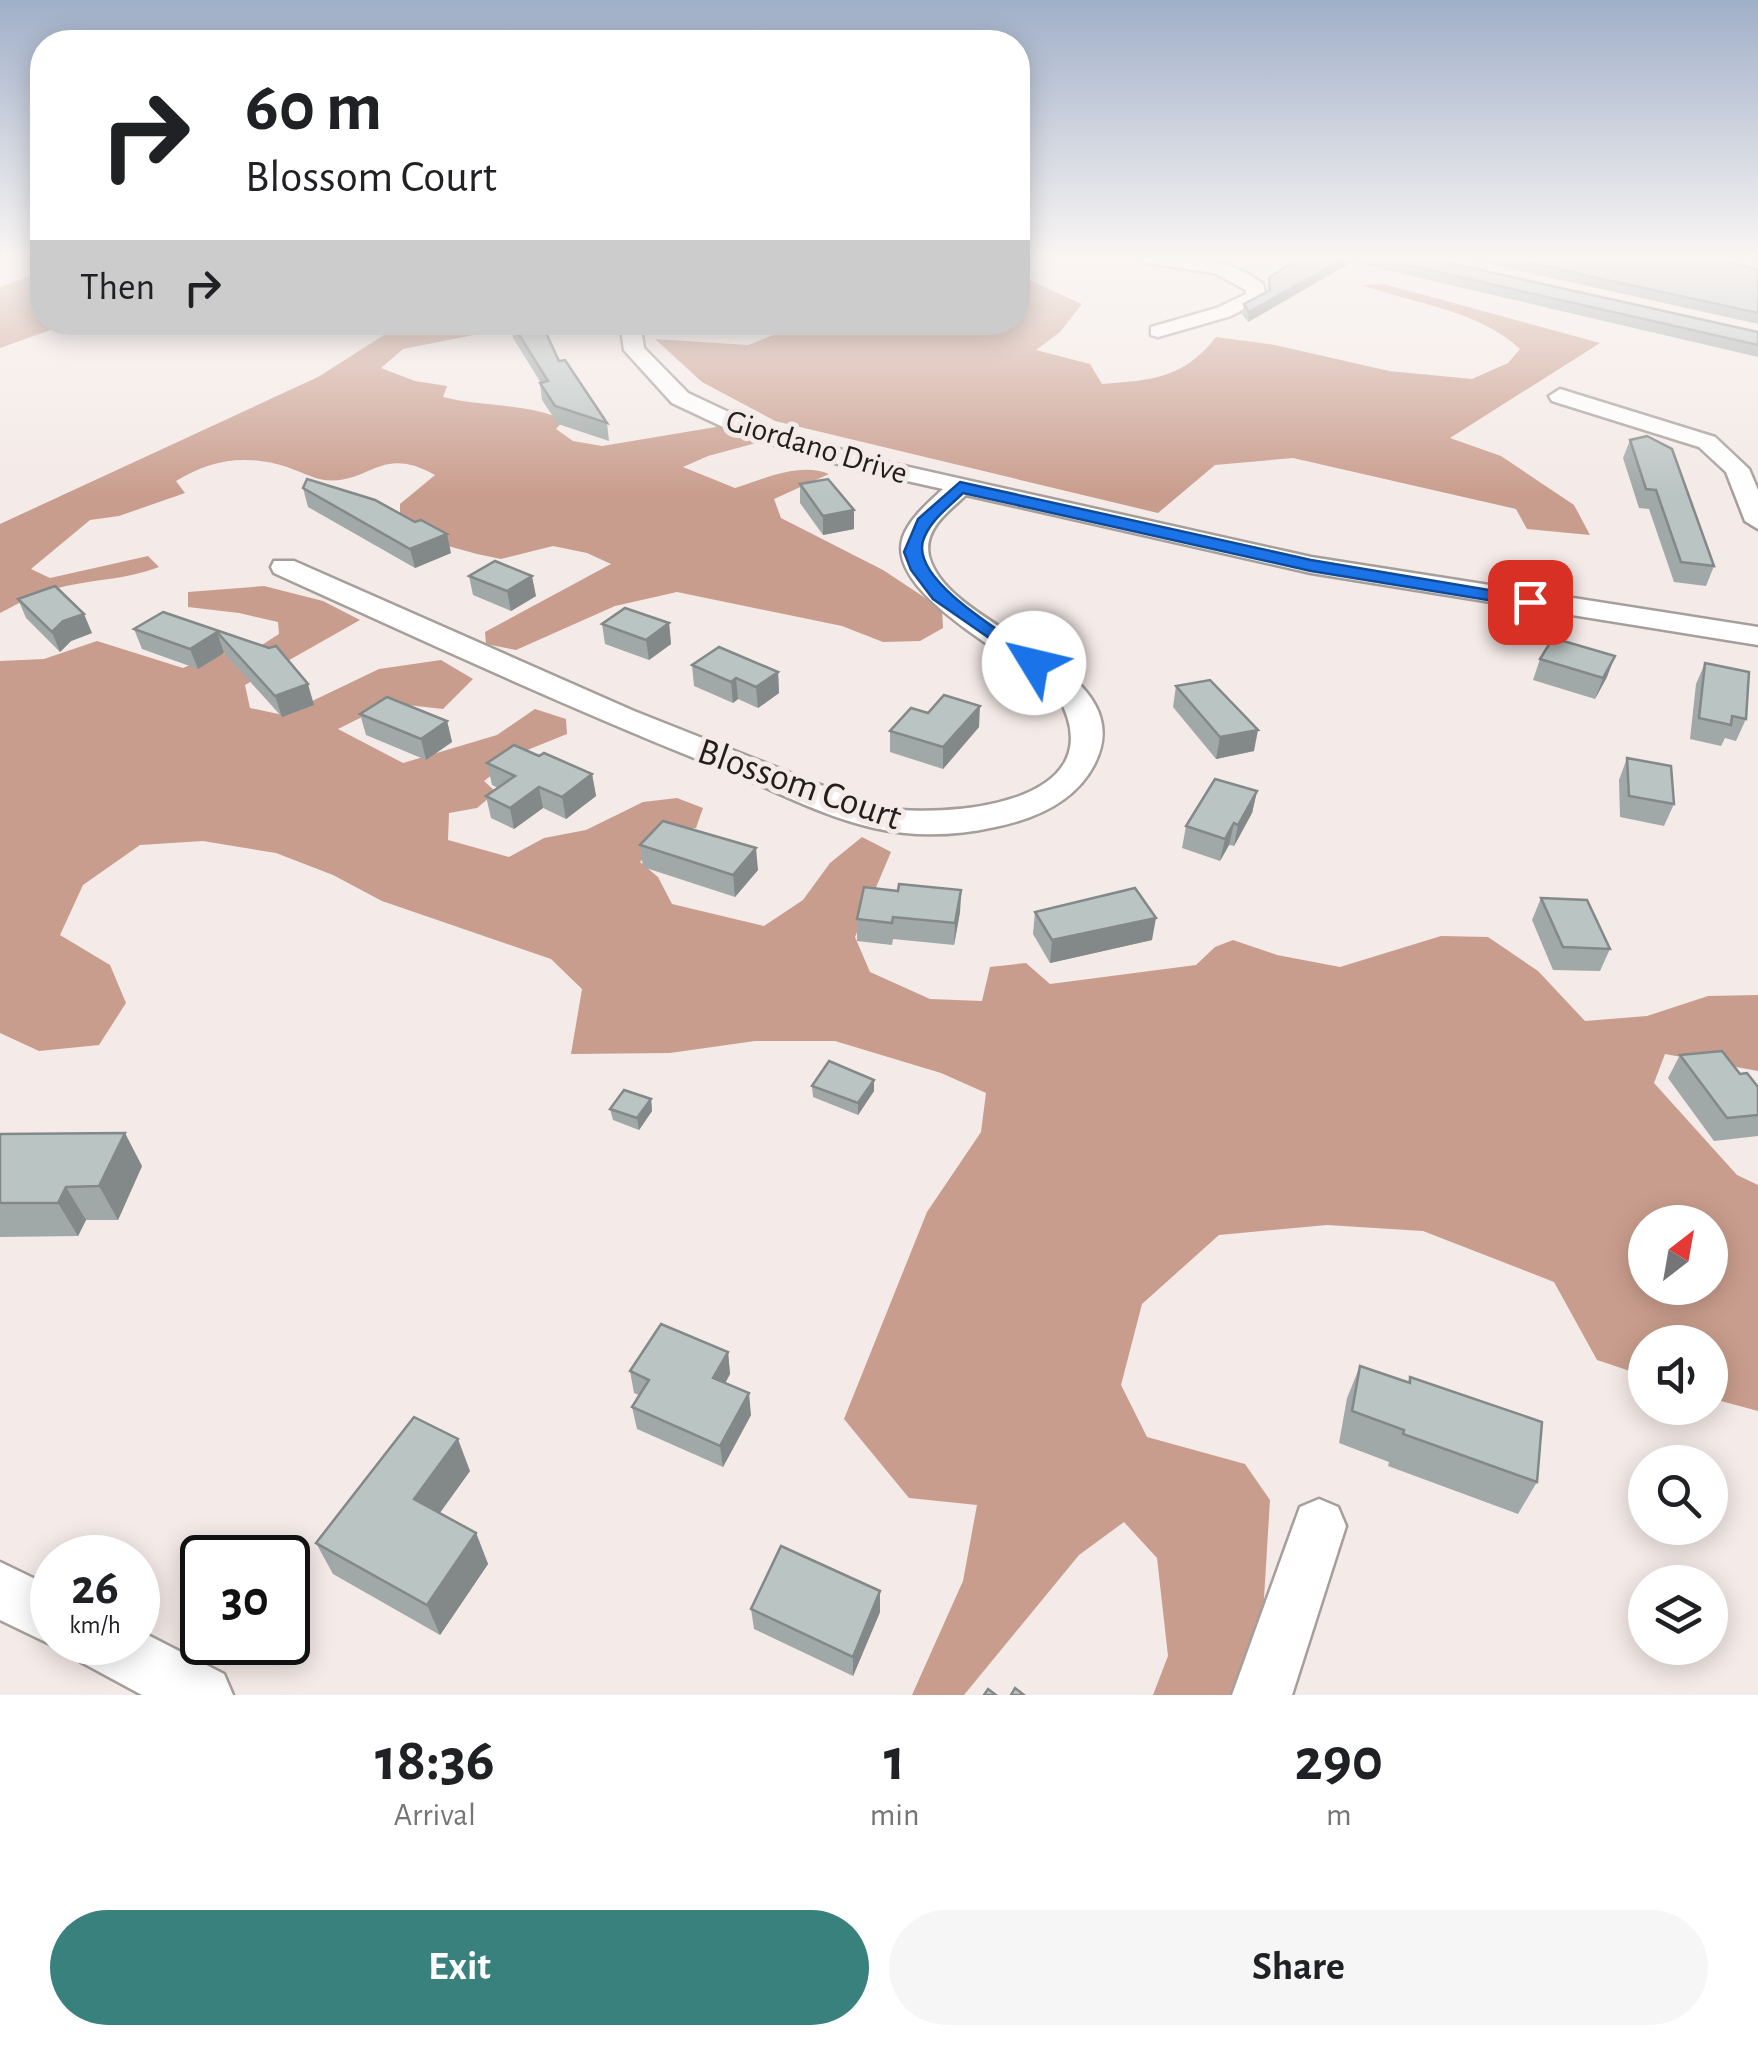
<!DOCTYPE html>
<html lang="en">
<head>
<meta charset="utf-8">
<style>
  :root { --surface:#fff; --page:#f6f6f6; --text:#202124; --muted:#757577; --accent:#39817d }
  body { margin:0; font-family:"Alegreya Sans",sans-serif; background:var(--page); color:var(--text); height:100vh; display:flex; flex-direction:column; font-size:38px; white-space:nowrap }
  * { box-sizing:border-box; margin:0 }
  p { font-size:32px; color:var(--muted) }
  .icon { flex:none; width:55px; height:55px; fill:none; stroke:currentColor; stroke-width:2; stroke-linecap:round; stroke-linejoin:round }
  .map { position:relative; height:1695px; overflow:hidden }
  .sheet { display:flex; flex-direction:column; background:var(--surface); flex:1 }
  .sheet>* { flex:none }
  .hud { position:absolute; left:30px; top:30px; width:1000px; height:305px; border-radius:40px; box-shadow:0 5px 25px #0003; background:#fff; color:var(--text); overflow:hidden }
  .needle { width:65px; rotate:31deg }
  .tools { position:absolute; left:1628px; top:1205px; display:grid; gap:20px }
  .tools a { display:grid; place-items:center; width:100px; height:100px; border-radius:50%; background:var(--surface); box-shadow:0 5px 25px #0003; font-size:50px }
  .speed { position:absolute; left:30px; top:1535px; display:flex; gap:20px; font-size:50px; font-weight:700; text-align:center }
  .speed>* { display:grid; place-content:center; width:130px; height:130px; border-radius:50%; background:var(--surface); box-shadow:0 5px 25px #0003; line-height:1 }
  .speed small { font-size:25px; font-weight:400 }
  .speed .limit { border:5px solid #111; border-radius:15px; background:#fff; color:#111 }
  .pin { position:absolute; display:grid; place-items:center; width:85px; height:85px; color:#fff; margin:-42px; border-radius:20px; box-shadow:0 5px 15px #0006 }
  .me { position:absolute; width:110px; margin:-55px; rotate:306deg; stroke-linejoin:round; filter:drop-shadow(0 0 8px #0008) }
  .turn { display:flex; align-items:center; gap:35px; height:210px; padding:0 50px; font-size:45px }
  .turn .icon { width:130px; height:130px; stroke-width:2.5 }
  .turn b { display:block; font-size:70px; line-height:85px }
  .then { display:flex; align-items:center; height:95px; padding:0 50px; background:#0003; gap:20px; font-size:38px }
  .eta { display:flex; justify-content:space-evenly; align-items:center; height:170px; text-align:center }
  .eta b { font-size:60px; font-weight:700; line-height:70px }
  .primary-button { display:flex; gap:20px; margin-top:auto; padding:20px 50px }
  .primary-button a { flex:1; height:115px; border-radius:60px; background:var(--accent); color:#fff; font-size:40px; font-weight:700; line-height:115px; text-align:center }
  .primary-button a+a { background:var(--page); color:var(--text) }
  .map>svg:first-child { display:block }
  .forest { fill:#c99d8d; fill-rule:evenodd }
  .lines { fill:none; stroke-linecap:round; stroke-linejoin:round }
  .minor-casing { stroke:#a69e9b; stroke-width:5 }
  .minor { fill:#fff; fill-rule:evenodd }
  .wall { fill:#a0a9a8 }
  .shaded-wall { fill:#828988 }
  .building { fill:#bac4c3; stroke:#828988; stroke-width:2.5 }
  .route { fill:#1a73e8; stroke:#114b97; stroke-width:2.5 }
  .labels { text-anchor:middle; stroke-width:10; stroke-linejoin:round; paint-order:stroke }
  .far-street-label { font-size:32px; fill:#211e1d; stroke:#f4eae7 }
  .street-label { font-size:38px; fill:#211e1d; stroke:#f4eae7 }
</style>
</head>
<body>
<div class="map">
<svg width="1758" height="1695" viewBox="0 0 1758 1695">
  <rect width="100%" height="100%" fill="#f4eae7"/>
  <!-- forest -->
  <g class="forest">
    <path d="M 42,272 L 42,322 L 70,323 L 0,348 L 0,287 Z"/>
    <path d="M 1018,275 L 1082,304 L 1060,332 L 1036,350 L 1090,364 L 1102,384 C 1152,380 1183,379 1216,337 L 1275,345 L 1389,371 L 1472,379 L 1508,363 L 1520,349 C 1479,310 1414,304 1362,285 L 1384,284 L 1600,343 L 1450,438 L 1501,456 L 1574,505 L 1590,535 L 1527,529 L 1516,509 L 1293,458 L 1215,465 L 1158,513 L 775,421 L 702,382 L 655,339 L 748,345 L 806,322 L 1018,322 Z"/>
    <path d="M 507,322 L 509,328 L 403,349 L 381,368 L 415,381 L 447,386 L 443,397 C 482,407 528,403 564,420 L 556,429 L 573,441 L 602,446 L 722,426 L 760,442 L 708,456 L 683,467 L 735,488 C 764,479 800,462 829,474 L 774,499 L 781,518 L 883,570 L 942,609 L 943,628 L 920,641 L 883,642 L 842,626 L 677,592 L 615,606 L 516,650 L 486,644 L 485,632 L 611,564 L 587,553 L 553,546 L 501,559 L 477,554 L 448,546 L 400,514 L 400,504 L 435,475 C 380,444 370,485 324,480 C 312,478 299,471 287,467 C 247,454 211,459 176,481 L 185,493 L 119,516 L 90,520 L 31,569 L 50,578 L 148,556 L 159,567 C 128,579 98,579 66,586 C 42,591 21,602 0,613 L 0,524 L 318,377 L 403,323 Z"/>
    <path d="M 264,586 L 323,601 L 360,620 L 245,685 L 250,708 L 283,715 L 379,669 L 441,660 L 473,679 L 443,709 L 390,703 L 338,729 L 403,763 L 497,735 L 535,709 L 566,719 L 567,734 L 520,753 L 484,781 L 496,792 L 477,808 L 449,813 L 448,840 L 509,857 L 544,838 L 586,830 L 643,802 L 677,798 L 703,808 L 696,828 L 672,830 L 640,862 L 658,877 L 672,904 L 764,926 L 803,900 L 830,863 L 862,837 L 891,852 L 855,937 L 870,972 L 930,999 L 982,1001 L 990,967 L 1026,963 L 1050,984 L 1196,965 L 1215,947 L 1233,940 L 1277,955 L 1340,967 L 1441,936 L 1488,937 L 1538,971 L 1585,1021 L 1647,1016 L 1708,996 L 1758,995 L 1758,1071 L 1665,1054 L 1654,1083 L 1737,1175 L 1758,1185 L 1758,1411 L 1710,1398 L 1710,1342 L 1645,1342 L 1645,1376 L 1597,1360 L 1554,1282 L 1423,1231 L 1327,1225 L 1219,1235 L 1142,1304 L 1121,1385 L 1147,1437 L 1245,1464 L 1270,1500 L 1262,1631 L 1235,1695 L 1153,1695 L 1168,1656 L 1157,1558 L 1124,1522 L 1079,1555 L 964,1695 L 912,1695 L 963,1581 L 977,1505 L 909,1498 L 844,1419 L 927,1212 L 981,1132 L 986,1093 L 941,1073 L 835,1041 L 755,1041 L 670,1053 L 571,1054 L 582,989 L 551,959 L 382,901 L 333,875 L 276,853 L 203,841 L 140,845 L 83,885 L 60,935 L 110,965 L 126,1003 L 99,1045 L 39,1051 L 0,1033 L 0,661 L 44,659 L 97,641 L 183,668 L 216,654 L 251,652 L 279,634 L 278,622 L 239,613 L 188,607 L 188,592 ZM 1645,1222 L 1710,1222 L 1710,1288 L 1645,1288 Z"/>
  </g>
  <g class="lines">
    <!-- minor casing -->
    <g class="minor-casing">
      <g id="minor">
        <path d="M 1138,258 C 1180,256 1228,256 1263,284 L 1266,297 L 1231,316 L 1158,337 L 1151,335 L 1151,327 L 1217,308 L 1246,294 L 1246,290 L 1214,273 L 1147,263 Z"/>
        <path d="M 620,322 L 640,322 L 644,348 L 688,393 L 754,424 L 873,459 L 1311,557 L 1758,627 L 1758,645 L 1311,573 L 966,495 C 949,511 923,529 929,556 C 948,632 1146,665 1094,765 C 1074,803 1034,819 995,827 C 955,836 914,837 874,828 C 820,816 771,788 719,768 C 568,708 422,640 274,573 L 271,567 L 274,561 L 294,561 L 634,711 L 876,807 C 942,819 1120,807 1058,696 C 1027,661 883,596 903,537 C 910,518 929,502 943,489 L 858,470 L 738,434 L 672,403 L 624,350 Z"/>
        <path d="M 1560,389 L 1715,437 L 1749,469 L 1758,490 L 1758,529 L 1745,521 L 1726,472 L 1699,447 L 1552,401 L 1549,396 Z"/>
        <path d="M 1319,1499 L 1338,1507 L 1346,1526 L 1292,1695 L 1232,1695 L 1300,1507 Z"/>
        <path d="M 0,1562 L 52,1587 L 52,1642 L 59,1642 L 52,1645 L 0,1620 Z"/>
        <path d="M 138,1630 L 224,1674 L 233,1695 L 142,1695 L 81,1662 L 72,1642 L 138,1642 Z"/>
      </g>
    </g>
    <!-- minor -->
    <use href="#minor" class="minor"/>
  </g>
  <!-- wall -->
  <g class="wall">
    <path d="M 1298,258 L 1427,258 L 1758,332 L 1758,357 L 1352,262 L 1248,322 L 1242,314 L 1244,304 L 1268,291 L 1269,278 Z"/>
    <path d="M 1462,258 L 1716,258 L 1758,270 L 1758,324 Z"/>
    <path d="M 1736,258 L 1758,258 L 1758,263 Z"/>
    <path d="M 511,322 L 559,361 L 607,423 L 609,441 L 558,424 L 542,400 L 540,383 L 541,383 L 513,338 Z"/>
    <path d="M 1630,440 L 1714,566 L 1706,586 L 1674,582 L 1649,509 L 1639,508 L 1623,458 Z"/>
    <path d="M 800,484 L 854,510 L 854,529 L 823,535 L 800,503 Z"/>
    <path d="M 303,488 L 451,553 L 415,568 L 308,507 Z"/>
    <path d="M 469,576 L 536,596 L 511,611 L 473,595 Z"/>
    <path d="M 18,599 L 92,633 L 71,641 L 60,652 L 26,618 Z"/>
    <path d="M 163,612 L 269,648 L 314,705 L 282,717 L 224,653 L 198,669 L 142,649 L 134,629 Z"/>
    <path d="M 669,623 L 671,644 L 649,660 L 605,644 L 602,624 Z"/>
    <path d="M 1540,659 L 1607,677 L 1595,699 L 1533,680 Z"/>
    <path d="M 1705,663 L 1746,719 L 1736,741 L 1725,738 L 1721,746 L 1690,739 L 1696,684 Z"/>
    <path d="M 692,665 L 778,672 L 779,693 L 758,708 L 738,699 L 733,703 L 694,686 Z"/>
    <path d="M 1176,686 L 1254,751 L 1216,759 L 1173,707 Z"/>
    <path d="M 360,714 L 447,721 L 452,742 L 426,760 L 366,735 Z"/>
    <path d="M 979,727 L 943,769 L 890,752 L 890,731 Z"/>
    <path d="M 539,756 L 592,774 L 596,796 L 566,819 L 543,808 L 514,829 L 491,818 L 486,796 L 498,788 L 492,785 L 487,763 Z"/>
    <path d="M 1627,758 L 1674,804 L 1664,826 L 1620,817 L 1619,780 Z"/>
    <path d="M 1257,791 L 1252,813 L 1234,846 L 1229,845 L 1220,861 L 1182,848 L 1186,826 Z"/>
    <path d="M 640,845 L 758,870 L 735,897 L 643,867 Z"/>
    <path d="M 961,890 L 960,912 L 954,945 L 893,939 L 892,945 L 857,941 L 857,919 L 898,891 Z"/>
    <path d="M 1541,898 L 1610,949 L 1600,971 L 1553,970 L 1532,920 Z"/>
    <path d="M 1035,912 L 1152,940 L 1050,963 L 1033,934 Z"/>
    <path d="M 1680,1055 L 1740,1074 L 1758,1087 L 1758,1136 L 1714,1141 L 1668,1078 Z"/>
    <path d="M 812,1086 L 874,1091 L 858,1115 L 813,1097 Z"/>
    <path d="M 651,1099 L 652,1111 L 639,1130 L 613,1120 L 610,1109 Z"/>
    <path d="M 0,1134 L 142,1166 L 118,1220 L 86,1220 L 78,1236 L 0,1237 Z"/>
    <path d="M 728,1352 L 730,1374 L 725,1383 L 751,1415 L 723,1467 L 637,1429 L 632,1407 L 639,1395 L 634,1393 L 630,1371 Z"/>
    <path d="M 1360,1366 L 1408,1382 L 1410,1377 L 1537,1482 L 1518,1514 L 1388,1466 L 1389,1462 L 1339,1443 L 1347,1398 Z"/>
    <path d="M 470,1471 L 439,1513 L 476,1533 L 488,1564 L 440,1635 L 333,1574 L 316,1543 Z"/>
    <path d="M 751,1609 L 880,1612 L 853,1676 L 754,1629 Z"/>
  </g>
  <!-- shaded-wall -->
  <g class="shaded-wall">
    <path d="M 1345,258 L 1353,258 L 1352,262 L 1248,322 L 1249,312 Z"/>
    <path d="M 854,510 L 854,529 L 823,535 L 823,516 Z"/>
    <path d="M 447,534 L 451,553 L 415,568 L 410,549 Z"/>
    <path d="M 532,576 L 536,596 L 511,611 L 507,591 Z"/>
    <path d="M 84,614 L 92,633 L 71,641 L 60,652 L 52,632 L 63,621 Z"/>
    <path d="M 669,623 L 671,644 L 649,660 L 646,640 Z"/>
    <path d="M 217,632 L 224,653 L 198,669 L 190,649 Z"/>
    <path d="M 1615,656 L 1607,677 L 1595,699 L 1603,678 Z"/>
    <path d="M 778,672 L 779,693 L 758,708 L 756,687 Z"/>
    <path d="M 736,678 L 738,699 L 733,703 L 731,682 Z"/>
    <path d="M 308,684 L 314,705 L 282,717 L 275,696 Z"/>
    <path d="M 980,706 L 979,727 L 943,769 L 943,747 Z"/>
    <path d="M 447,721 L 452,742 L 426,760 L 421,739 Z"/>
    <path d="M 1258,730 L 1254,751 L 1216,759 L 1220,737 Z"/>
    <path d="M 592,774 L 596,796 L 566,819 L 562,797 Z"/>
    <path d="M 539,787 L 543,808 L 514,829 L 510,808 Z"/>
    <path d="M 1257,791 L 1252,813 L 1234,846 L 1238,825 Z"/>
    <path d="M 1234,823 L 1229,845 L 1220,861 L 1225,839 Z"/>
    <path d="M 756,848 L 758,870 L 735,897 L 733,875 Z"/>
    <path d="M 961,890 L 960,912 L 954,945 L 955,923 Z"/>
    <path d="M 1156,918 L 1152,940 L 1050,963 L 1052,940 Z"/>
    <path d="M 874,1080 L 874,1091 L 858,1115 L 858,1103 Z"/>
    <path d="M 651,1099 L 652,1111 L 639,1130 L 637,1118 Z"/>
    <path d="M 125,1133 L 142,1166 L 118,1220 L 99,1186 Z"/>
    <path d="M 66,1187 L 86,1220 L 78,1236 L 58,1203 Z"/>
    <path d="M 728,1352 L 730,1374 L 716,1400 L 713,1378 Z"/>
    <path d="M 749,1393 L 751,1415 L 723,1467 L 720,1446 Z"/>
    <path d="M 458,1439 L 470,1471 L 427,1531 L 414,1499 Z"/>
    <path d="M 476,1533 L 488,1564 L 440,1635 L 427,1605 Z"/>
    <path d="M 880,1591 L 880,1612 L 853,1676 L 853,1657 Z"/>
  </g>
  <!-- building -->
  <g class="building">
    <path d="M 1298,258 L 1345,258 L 1249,312 L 1244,304 L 1270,290 L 1269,278 Z"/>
    <path d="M 1376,258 L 1427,258 L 1758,332 L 1758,345 Z"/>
    <path d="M 1507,258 L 1716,258 L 1758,270 L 1758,313 Z"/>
    <path d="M 511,322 L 541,322 L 559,361 L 565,360 L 607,423 L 555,406 L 540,383 L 548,381 Z"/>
    <path d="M 1647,436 L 1672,449 L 1714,566 L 1681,562 L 1656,490 L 1646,489 L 1630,440 Z"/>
    <path d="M 307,479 L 375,500 L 415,522 L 421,520 L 447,534 L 410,549 L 303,488 Z"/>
    <path d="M 828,479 L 854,510 L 823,516 L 800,484 Z"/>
    <path d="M 495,561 L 532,576 L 507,591 L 469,576 Z"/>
    <path d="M 55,586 L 84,614 L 63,621 L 52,632 L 18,599 Z"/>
    <path d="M 625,608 L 669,623 L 646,640 L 602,624 Z"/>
    <path d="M 163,612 L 269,648 L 276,646 L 308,684 L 275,696 L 217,632 L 190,649 L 134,629 Z"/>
    <path d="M 1553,638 L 1615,656 L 1603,678 L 1540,659 Z"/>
    <path d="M 719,647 L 778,672 L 756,687 L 736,678 L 731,682 L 692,665 Z"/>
    <path d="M 1705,663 L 1749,672 L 1746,719 L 1732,716 L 1731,725 L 1699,718 Z"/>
    <path d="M 1210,680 L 1258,730 L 1220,737 L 1176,686 Z"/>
    <path d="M 944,695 L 980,706 L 943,747 L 890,731 L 911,708 L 928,713 Z"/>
    <path d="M 387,697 L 447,721 L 421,739 L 360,714 Z"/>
    <path d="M 514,745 L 539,756 L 544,753 L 592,774 L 562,797 L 539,787 L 510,808 L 486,796 L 515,776 L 487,763 Z"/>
    <path d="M 1627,758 L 1671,766 L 1674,804 L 1629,796 Z"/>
    <path d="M 1215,779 L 1257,791 L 1238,825 L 1234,823 L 1225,839 L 1186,826 Z"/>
    <path d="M 663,821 L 756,848 L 733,875 L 640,845 Z"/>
    <path d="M 899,884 L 961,890 L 955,923 L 893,917 L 892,923 L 857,919 L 864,887 L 898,891 Z"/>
    <path d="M 1135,888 L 1156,918 L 1052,940 L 1035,912 Z"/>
    <path d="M 1541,898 L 1587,900 L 1610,949 L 1563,947 Z"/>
    <path d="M 1722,1051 L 1740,1074 L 1747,1073 L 1758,1087 L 1758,1115 L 1727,1118 L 1680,1055 Z"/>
    <path d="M 829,1061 L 874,1080 L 858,1103 L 812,1086 Z"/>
    <path d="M 624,1090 L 651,1099 L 637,1118 L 610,1109 Z"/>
    <path d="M 125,1133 L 99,1186 L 66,1187 L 58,1203 L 0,1203 L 0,1134 Z"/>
    <path d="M 661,1324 L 728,1352 L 713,1378 L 749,1393 L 720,1446 L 632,1407 L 649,1380 L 630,1371 Z"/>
    <path d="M 1360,1366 L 1410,1383 L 1410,1377 L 1542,1422 L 1537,1482 L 1403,1434 L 1404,1430 L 1352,1411 Z"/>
    <path d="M 414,1417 L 458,1439 L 414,1499 L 476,1533 L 427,1605 L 316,1543 Z"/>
    <path d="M 781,1546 L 880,1591 L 853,1657 L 751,1609 Z"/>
    <path d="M 1015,1688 L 1024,1695 L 1011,1695 Z"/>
    <path d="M 988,1689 L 996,1695 L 984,1695 Z"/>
  </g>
  <!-- sky -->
  <linearGradient id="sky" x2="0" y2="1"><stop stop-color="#a0afc8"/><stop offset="0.52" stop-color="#faf6f4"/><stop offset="1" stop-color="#faf6f4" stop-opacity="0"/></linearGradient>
  <rect width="1758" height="495" fill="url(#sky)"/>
  <!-- route -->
  <path class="route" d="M 960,482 L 1311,560 L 1530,597 L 1539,602 L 1530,607 L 1311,571 L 963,493 C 949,507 929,521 923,541 C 911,582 1012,638 1041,659 L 1044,663 L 1034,669 L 933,599 L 911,570 L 904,552 L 918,519 Z"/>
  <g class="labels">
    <!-- far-street labels -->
    <g class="far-street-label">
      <text transform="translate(817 446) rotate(17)" y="11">Giordano Drive</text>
    </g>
    <!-- street labels -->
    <g class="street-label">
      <text transform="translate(800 783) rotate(19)" y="13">Blossom Court</text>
    </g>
  </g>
</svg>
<div class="tools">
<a><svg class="needle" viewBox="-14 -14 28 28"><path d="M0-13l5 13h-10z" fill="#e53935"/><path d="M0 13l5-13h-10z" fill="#757577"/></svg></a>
<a><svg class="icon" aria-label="sound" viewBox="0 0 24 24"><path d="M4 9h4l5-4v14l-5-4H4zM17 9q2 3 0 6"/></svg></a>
<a><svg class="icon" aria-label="search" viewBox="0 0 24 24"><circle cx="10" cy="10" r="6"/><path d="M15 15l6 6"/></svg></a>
<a><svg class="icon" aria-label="layers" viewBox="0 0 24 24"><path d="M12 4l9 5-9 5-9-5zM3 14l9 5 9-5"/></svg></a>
</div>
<div class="speed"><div>26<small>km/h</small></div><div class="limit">30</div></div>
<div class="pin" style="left:1530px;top:602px;background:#d93025"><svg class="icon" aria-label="arrive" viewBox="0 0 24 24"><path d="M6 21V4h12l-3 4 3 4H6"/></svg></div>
<svg class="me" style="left:1034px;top:663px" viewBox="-20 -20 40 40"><circle r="19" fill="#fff"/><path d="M0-13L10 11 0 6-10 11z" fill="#1a73e8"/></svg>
<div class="hud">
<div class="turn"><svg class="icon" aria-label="right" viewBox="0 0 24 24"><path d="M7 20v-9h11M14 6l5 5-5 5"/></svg><div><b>60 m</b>Blossom Court</div></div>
<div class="then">Then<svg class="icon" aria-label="right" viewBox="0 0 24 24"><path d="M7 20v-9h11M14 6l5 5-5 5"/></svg></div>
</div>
</div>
<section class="sheet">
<div class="eta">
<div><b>18:36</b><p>Arrival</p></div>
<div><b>1</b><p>min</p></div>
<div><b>290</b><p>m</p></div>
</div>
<div class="primary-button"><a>Exit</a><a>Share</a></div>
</section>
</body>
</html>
